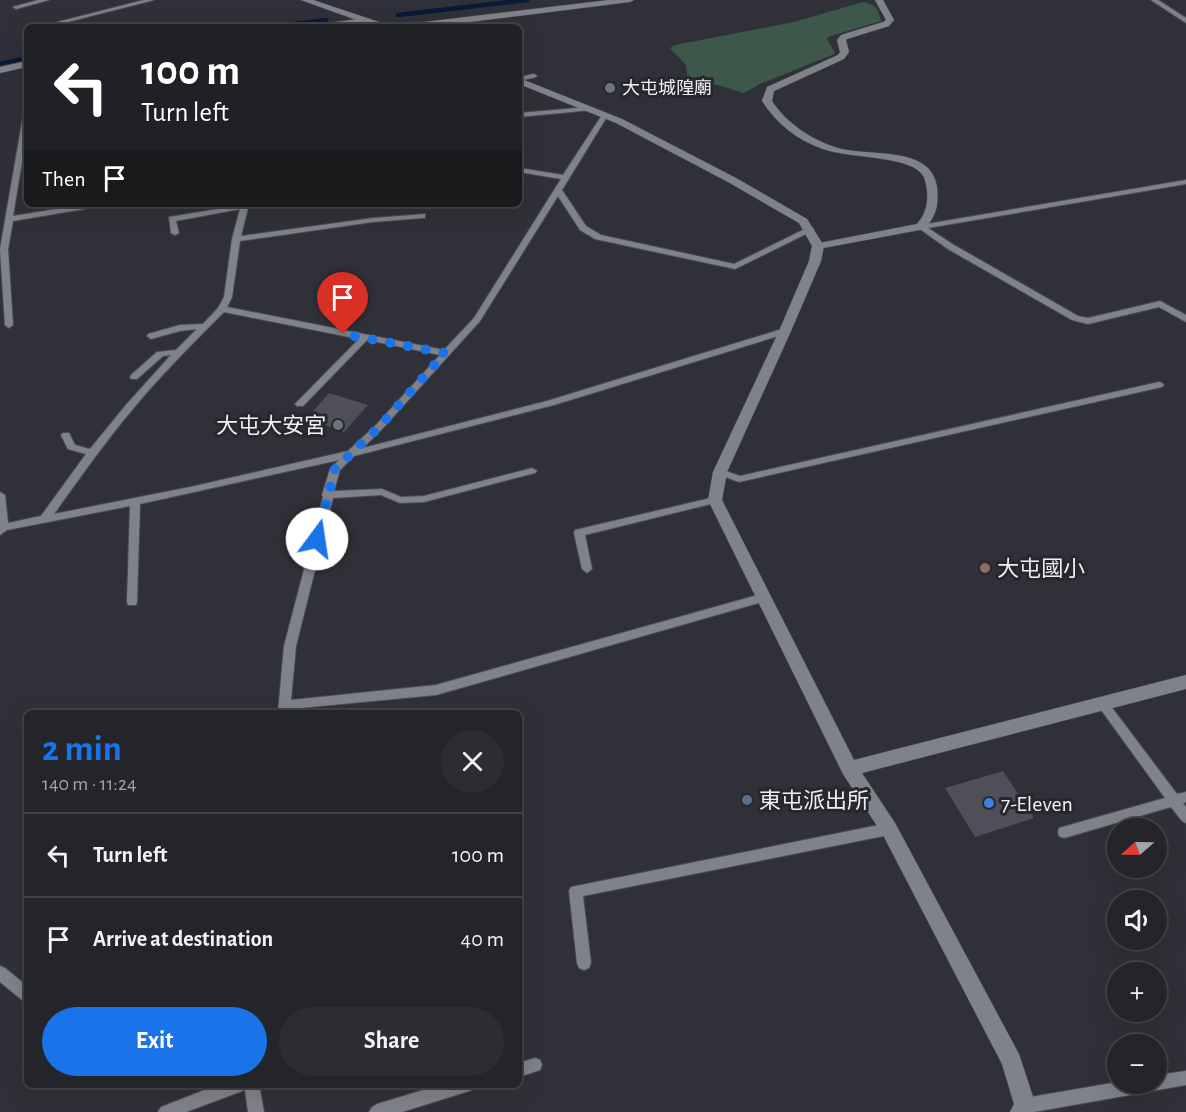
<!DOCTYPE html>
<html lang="en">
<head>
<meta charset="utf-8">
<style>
  :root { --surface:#24252a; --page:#2c2d32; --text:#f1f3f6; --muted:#a3a5a8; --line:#414247; --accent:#1a73e8 }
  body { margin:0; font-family:"Alegreya Sans","Noto Sans TC",sans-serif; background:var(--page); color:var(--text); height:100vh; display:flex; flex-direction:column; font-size:22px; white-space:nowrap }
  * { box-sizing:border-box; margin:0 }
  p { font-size:20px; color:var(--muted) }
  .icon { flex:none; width:33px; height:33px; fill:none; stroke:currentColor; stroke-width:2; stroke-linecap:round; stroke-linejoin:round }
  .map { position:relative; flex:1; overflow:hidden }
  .details { position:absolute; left:24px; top:710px; width:498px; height:378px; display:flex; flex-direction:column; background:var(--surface); border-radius:9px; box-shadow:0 6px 24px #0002,0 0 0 2px var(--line) }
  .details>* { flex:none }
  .guide { position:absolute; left:24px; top:24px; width:498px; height:183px; border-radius:9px; box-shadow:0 6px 24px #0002,0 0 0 2px var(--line); background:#202124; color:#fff; overflow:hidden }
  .needle { width:39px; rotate:250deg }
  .buttons { position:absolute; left:1107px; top:818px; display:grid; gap:12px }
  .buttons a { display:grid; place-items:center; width:60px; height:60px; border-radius:50%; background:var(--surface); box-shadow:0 6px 24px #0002,0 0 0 2px var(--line); font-size:30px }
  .pin { position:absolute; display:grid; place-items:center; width:51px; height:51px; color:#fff; margin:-62px -26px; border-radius:50% 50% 50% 0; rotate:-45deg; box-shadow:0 0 6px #0007 }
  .pin .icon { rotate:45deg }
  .me { position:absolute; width:66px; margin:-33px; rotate:14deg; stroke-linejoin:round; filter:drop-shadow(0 0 4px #0008) }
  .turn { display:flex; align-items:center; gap:21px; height:126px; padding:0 18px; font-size:27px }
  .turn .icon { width:78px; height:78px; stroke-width:2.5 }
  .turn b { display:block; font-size:42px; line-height:51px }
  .then { display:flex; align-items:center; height:57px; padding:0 18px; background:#0003; gap:12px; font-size:22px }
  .round { display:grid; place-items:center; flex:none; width:63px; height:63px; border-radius:32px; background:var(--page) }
  .headline { display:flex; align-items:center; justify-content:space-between; height:102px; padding:0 18px }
  h1 { font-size:36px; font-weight:700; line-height:45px; color:var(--accent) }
  .cta { display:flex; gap:12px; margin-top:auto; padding:12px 18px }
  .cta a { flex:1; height:69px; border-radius:36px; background:var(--accent); color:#fff; font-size:24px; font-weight:700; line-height:69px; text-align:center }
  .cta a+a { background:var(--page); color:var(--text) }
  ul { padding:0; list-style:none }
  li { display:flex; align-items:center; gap:18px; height:84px; padding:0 18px; border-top:2px solid var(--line) }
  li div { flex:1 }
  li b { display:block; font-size:22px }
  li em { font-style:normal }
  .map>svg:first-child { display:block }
  .green { fill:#3d574a }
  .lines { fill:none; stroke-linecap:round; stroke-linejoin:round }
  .stream { stroke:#081a36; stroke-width:4.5 }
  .building { fill:#4e4f57 }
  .lane-casing { stroke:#4c4d53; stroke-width:2 }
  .street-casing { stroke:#4c4d53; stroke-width:1 }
  .secondary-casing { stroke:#4c4d53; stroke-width:1 }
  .lane { fill:#80828a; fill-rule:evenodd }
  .street { fill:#80828a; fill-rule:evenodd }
  .secondary { fill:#80828a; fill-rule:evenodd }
  .route { stroke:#1a73e8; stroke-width:10; stroke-dasharray:0 18 }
  .worship-dot { fill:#6b7280; stroke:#26282e; stroke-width:2 }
  .education-dot { fill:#8d6e63; stroke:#26282e; stroke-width:2 }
  .service-dot { fill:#5c6f8a; stroke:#26282e; stroke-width:2 }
  .shop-dot { fill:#3f7fe0; stroke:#26282e; stroke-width:2 }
  .labels { text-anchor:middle; stroke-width:6; stroke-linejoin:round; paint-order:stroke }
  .far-poi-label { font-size:18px; fill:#eff0f5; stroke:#26282e; text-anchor:start }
  .poi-label { font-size:22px; fill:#eff0f5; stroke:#26282e; text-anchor:start }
</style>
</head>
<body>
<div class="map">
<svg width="1186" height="1112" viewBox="0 0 1186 1112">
  <rect width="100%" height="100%" fill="#303138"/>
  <!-- green -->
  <path class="green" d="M 863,2 C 876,5 878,8 881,21 L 828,37 L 827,39 L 835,53 L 832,55 L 760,84 L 744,93 L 687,76 L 686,65 L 670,48 L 675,45 L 794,22 Z"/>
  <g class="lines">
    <!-- stream -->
    <g class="stream">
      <path d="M 398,15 L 527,0"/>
      <path d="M 268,27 L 326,20"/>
      <path d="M 0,64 L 27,58"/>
    </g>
  </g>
  <!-- building -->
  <g class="building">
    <path d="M 329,393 L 368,405 L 344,432 L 307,418 Z"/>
    <path d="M 1003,771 L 1034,818 L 975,837 L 945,788 Z"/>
  </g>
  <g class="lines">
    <!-- lane casing -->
    <g class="lane-casing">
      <g id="lane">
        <path d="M 38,0 L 49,0 L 16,9 L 13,7 Z"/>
        <path d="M 144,0 L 154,0 L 48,27 L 38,27 Z"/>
        <path d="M 1151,0 L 1158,0 L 1186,18 L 1186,23 Z"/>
        <path d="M 27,28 L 27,33 L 24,32 L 24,30 Z"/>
        <path d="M 534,74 L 537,76 L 536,77 L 519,81 L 519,77 Z"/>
        <path d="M 589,107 L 592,109 L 591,110 L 519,117 L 519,113 Z"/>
        <path d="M 27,109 L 27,132 L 13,216 L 88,204 L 106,204 L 102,206 L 13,221 L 8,249 L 13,325 L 9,328 L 5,325 L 0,249 L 24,111 Z"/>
        <path d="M 605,113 L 608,115 L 562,190 L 586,226 L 601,235 L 734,264 L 807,228 L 813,228 L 814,230 L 735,269 L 595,239 L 580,230 L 558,196 L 480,321 L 383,428 L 363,448 L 547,401 L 782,329 L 788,329 L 789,331 L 788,333 L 554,405 L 354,456 L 340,470 L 334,491 L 382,489 L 401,497 L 424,496 L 532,468 L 537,471 L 535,473 L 424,502 L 400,503 L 381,495 L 333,498 L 296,646 L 291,700 L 436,685 L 765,593 L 769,594 L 770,597 L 769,600 L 436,695 L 290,709 L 290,712 L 278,712 L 284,646 L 323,497 L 322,495 L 330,469 L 339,460 L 140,504 L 137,602 L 136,605 L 128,605 L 127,602 L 130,506 L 7,530 L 0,535 L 0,492 L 5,495 L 8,523 L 41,516 L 86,454 L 68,449 L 61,435 L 63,433 L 69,433 L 75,445 L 90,449 L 126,405 L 171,355 L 163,356 L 137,379 L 131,379 L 130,377 L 131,375 L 157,352 L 176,350 L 197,329 L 180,331 L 151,339 L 147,336 L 148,334 L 180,325 L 203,324 L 218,308 L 224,297 L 232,239 L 240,209 L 176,221 L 179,233 L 175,235 L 171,233 L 169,217 L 249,204 L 241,236 L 373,218 L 425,214 L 425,218 L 422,218 L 373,222 L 240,241 L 232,297 L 227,307 L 444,350 L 474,318 L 561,179 L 519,172 L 519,168 L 563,175 L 602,115 ZM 224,312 L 359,339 L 297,402 L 295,404 L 297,406 L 303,406 L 367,340 L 440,355 L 377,424 L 348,451 L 195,486 L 54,514 C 79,479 104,443 132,410 C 160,376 192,344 224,312 Z"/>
        <path d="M 1186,180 L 1186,184 L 928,228 L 954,245 L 1078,316 L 1088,318 L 1160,301 L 1186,315 L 1186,322 L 1159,307 L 1088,324 L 1072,320 L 948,249 L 917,227 L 921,225 Z"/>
        <path d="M 1159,382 L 1162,383 L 1164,385 L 1162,387 L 739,482 L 717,474 L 715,472 L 720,469 L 740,476 Z"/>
        <path d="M 715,497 L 719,498 L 720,500 L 719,502 L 585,535 L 592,569 L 587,573 L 582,569 L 574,533 L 575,530 Z"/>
        <path d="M 1103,699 L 1107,701 L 1177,794 L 1186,792 L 1186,802 L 1183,803 L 1186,807 L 1186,823 L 1182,821 L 1171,807 L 1064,838 L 1059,836 L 1058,832 L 1059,828 L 1165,798 L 1099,707 L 1097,704 L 1099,701 Z"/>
        <path d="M 889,823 L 894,825 L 895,829 L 894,833 L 889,835 L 583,896 L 591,963 L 589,968 L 584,970 L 579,968 L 577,963 L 569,891 L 571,887 Z"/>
        <path d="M 0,966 L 5,968 L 27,986 L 27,1002 L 22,1000 L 0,982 Z"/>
        <path d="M 535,1058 L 540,1060 L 542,1065 L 540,1070 L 519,1077 L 519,1063 Z"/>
        <path d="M 1186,1071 L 1186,1085 L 1034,1112 L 1021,1112 L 1017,1106 L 1020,1101 L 1025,1098 L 1118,1082 L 1156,1083 L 1156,1075 Z"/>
        <path d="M 220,1084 L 259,1084 L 264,1112 L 248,1112 L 245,1090 L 186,1112 L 158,1112 L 161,1107 Z"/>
        <path d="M 443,1084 L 476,1084 L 474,1089 L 469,1091 L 402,1112 L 369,1112 L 372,1107 L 377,1104 Z"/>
      </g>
    </g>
    <!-- street casing -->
    <g class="street-casing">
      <g id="street">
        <path d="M 875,0 L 883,0 L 894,20 L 889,26 L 847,39 L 846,40 L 849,52 L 844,59 L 774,91 L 772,101 C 787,124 812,140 838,148 C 868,157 932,145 937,187 C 939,206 936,215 925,229 L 818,249 L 812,246 L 814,244 L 917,224 C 926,213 928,205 927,190 C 926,184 925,177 921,173 C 907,156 847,158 823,149 C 797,140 777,124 762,101 L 767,87 L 838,55 L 840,52 L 837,40 L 841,35 L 883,22 L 886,20 Z"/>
        <path d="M 366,18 L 370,21 L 369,23 L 340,27 L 317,27 L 321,24 Z"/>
        <path d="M 27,61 L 27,67 L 0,73 L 0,67 Z"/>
      </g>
    </g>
    <!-- secondary casing -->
    <g class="secondary-casing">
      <g id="secondary">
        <path d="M 301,0 L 313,0 L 382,23 L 424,22 L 609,0 L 634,0 L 630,2 L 429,27 L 376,27 Z"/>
        <path d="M 519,78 L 622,119 L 736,178 L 807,219 L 824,246 L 821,261 L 791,331 L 727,472 L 722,500 L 854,760 L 1186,675 L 1186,689 L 862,773 L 895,823 L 1019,1054 L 1036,1106 L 1033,1112 L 1010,1112 L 1014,1104 L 1002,1064 L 883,835 L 843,774 L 708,500 L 713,472 L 779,331 L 809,261 L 812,246 L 799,223 L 728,182 L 616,123 L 519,84 Z"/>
      </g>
    </g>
    <!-- lane -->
    <use href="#lane" class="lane"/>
    <!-- street -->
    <use href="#street" class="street"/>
    <!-- secondary -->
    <use href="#secondary" class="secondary"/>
  </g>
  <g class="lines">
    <!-- route -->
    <path class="route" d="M 317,539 L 335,469 L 380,426 L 445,353 L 343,334"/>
  </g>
  <!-- markers -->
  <g class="worship-dot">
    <circle cx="610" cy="88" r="6"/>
    <circle cx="338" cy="425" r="6"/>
  </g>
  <circle class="education-dot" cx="985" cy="568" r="6"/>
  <circle class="service-dot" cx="747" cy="800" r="6"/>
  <circle class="shop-dot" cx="989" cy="803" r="6"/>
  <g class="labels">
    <!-- far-poi labels -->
    <g class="far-poi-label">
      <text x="622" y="94">大屯城隍廟</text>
    </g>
    <!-- poi labels -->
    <g class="poi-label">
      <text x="326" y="433" text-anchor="end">大屯大安宮</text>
      <text x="997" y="576">大屯國小</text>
      <text x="759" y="808">東屯派出所</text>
      <text x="1001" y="811">7-Eleven</text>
    </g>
  </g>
</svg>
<div class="buttons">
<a><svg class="needle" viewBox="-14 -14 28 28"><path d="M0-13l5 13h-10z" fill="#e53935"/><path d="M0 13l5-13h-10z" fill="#a3a5a8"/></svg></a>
<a><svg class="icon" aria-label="sound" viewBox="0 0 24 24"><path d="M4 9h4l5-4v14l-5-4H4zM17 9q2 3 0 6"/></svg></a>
<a>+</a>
<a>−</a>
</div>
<div class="pin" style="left:343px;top:334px;background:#d93025"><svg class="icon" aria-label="arrive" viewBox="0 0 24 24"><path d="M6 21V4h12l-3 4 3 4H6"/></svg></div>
<svg class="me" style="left:317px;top:539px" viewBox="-20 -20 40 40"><circle r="19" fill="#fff"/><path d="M0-13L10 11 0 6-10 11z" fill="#1a73e8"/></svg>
<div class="guide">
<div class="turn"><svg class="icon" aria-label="left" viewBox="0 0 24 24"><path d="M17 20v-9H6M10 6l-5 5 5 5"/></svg><div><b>100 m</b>Turn left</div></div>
<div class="then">Then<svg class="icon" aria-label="arrive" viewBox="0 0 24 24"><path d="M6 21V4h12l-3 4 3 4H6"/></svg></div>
</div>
<section class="details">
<div class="headline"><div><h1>2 min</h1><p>140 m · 11:24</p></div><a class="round"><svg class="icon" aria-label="close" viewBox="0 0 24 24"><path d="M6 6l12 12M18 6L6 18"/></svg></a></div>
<ul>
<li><svg class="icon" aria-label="left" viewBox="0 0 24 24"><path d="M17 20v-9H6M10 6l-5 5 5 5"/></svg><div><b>Turn left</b></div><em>100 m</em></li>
<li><svg class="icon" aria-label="arrive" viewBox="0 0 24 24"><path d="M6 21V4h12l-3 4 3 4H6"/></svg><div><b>Arrive at destination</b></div><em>40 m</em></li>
</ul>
<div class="cta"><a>Exit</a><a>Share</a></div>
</section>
</div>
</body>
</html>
